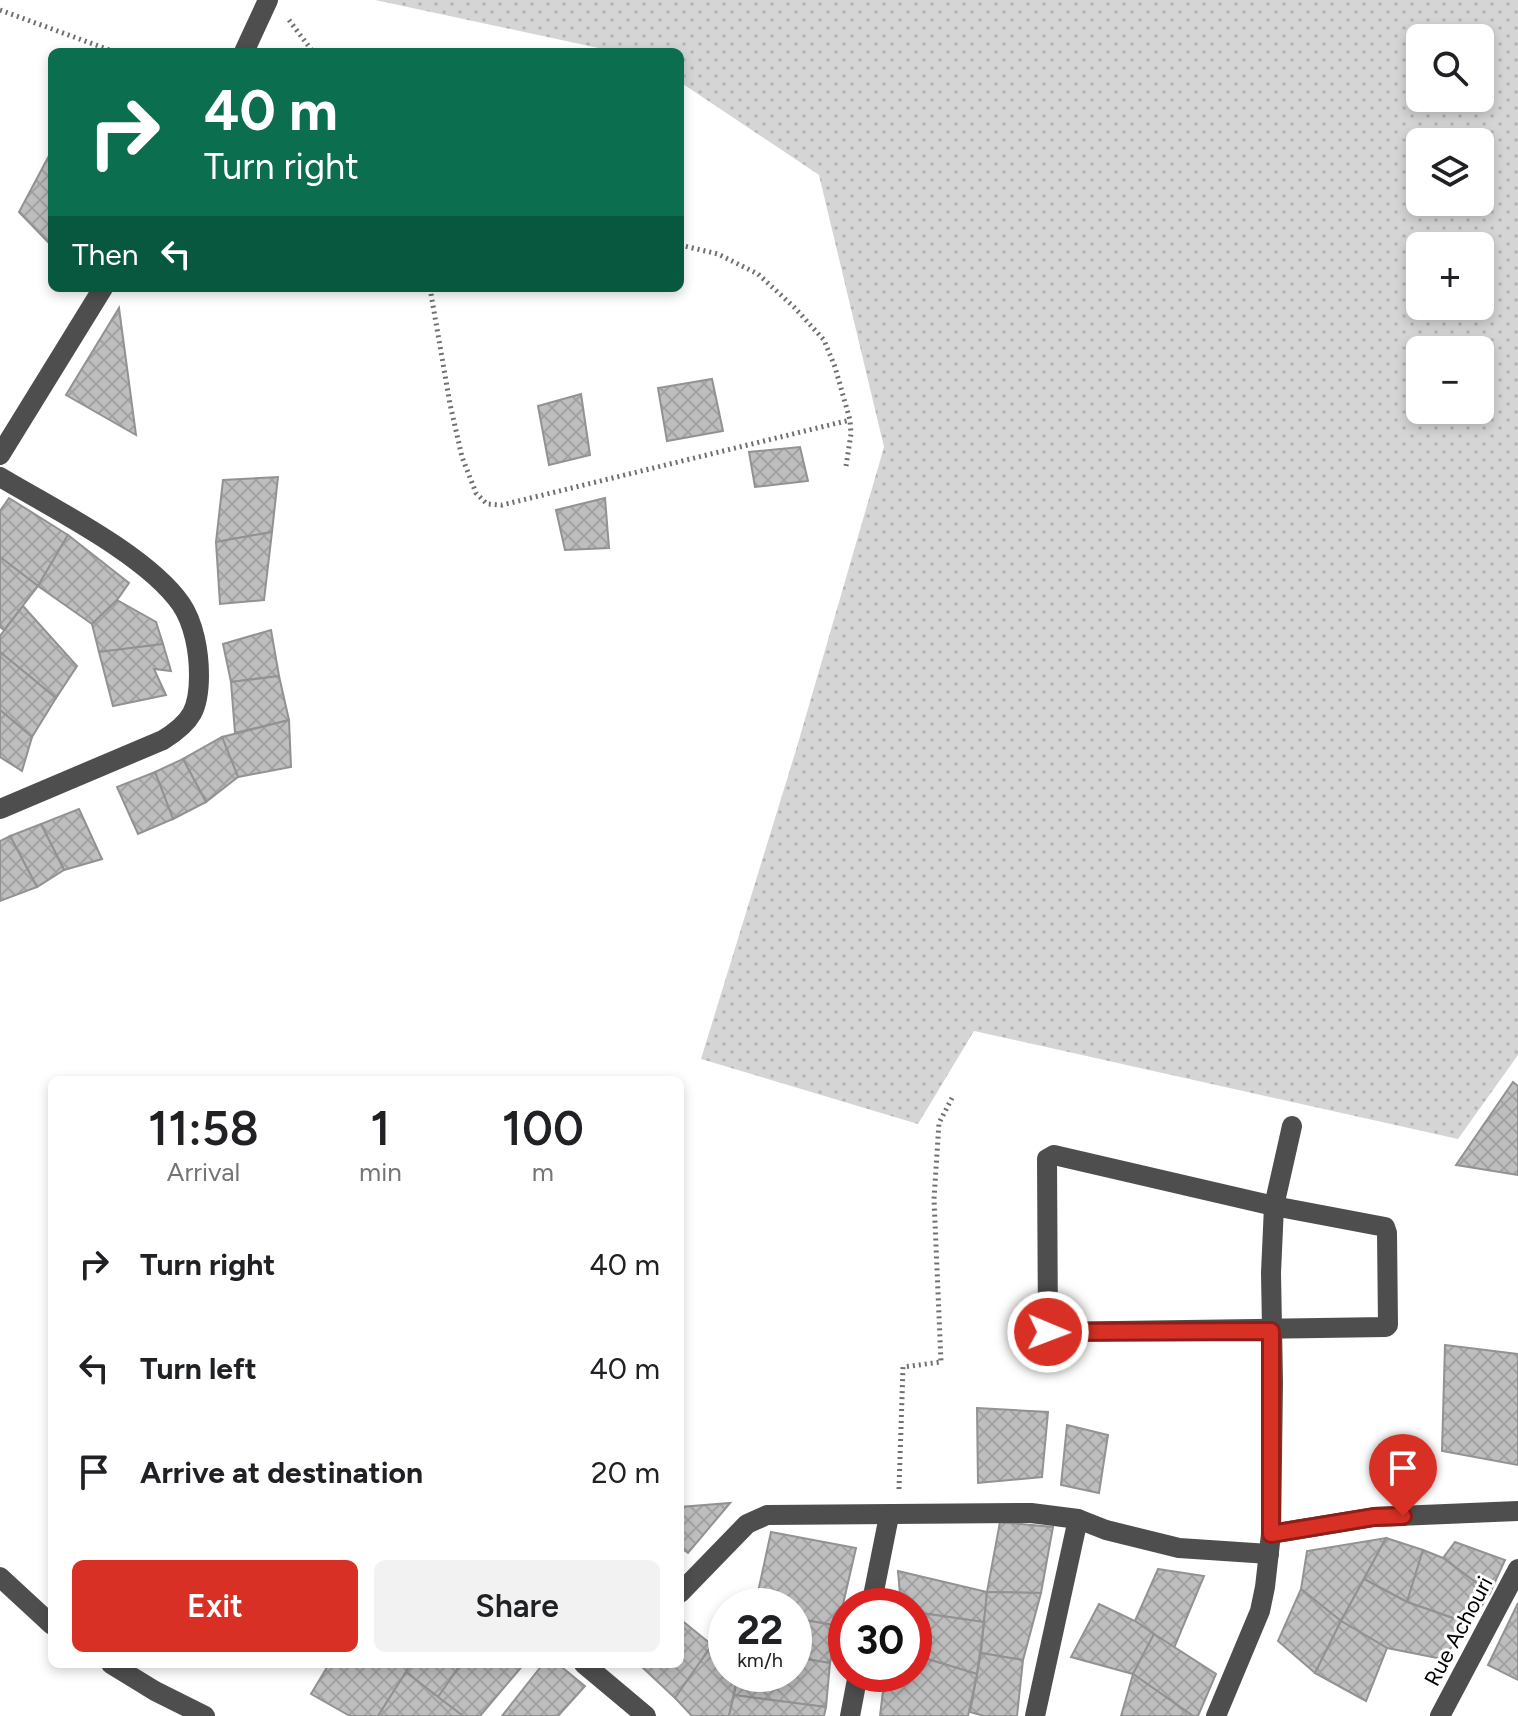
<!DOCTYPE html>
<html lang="en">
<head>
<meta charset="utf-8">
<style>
  :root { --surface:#fff; --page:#f2f2f2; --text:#202124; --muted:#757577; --accent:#d93025 }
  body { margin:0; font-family:Figtree,sans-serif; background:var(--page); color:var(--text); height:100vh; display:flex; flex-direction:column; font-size:30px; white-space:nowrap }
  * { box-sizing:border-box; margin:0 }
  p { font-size:26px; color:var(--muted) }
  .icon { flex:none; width:44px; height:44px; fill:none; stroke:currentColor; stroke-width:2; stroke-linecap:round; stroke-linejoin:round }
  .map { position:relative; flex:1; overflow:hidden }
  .details { position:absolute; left:48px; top:1076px; width:636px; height:592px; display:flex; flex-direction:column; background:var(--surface); border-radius:12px; box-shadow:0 4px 12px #0003 }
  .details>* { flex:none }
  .banner { position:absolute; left:48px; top:48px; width:636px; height:244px; border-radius:12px; box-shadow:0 4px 12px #0003; background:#0b6e4f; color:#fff; overflow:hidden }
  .tools { position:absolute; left:1406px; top:24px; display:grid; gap:16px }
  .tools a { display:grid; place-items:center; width:88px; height:88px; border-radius:12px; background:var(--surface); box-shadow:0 4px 12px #0003; font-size:40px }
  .speed { position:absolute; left:708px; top:1588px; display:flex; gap:16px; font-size:40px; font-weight:700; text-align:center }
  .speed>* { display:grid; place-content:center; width:104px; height:104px; border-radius:50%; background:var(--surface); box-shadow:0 4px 12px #0003; line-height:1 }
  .speed small { font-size:20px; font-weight:400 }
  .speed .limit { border:12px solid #d22; background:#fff; color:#111 }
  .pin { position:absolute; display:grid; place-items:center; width:68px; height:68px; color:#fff; margin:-82px -34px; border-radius:50% 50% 50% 0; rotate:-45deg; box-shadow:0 0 8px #0007 }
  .pin .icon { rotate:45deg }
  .me { position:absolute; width:88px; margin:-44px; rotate:91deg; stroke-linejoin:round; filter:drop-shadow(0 0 6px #0008) }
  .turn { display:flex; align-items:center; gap:28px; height:168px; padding:0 24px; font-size:36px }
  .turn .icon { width:104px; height:104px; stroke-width:2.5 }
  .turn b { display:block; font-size:56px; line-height:68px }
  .then { display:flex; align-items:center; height:76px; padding:0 24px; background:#0003; gap:16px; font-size:30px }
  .eta { display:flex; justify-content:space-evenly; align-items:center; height:136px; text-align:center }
  .eta b { font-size:48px; font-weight:600; line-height:56px }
  .action { display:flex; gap:16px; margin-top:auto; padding:16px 24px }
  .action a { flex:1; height:92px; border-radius:12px; background:var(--accent); color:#fff; font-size:32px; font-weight:600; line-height:92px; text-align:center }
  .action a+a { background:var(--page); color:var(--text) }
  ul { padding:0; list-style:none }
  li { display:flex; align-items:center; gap:24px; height:104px; padding:0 24px }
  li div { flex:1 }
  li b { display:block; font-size:30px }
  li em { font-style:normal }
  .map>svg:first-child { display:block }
  .green { fill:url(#green-dots); fill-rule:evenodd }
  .building { fill:url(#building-cross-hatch); stroke:#929292; stroke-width:2 }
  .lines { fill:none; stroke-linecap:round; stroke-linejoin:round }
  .path { stroke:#707070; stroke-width:5; stroke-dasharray:2 4; stroke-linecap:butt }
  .minor { stroke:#4e4e4e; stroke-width:20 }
  .route-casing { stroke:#8d1f18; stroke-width:20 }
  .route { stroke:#d93025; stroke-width:14 }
  .labels { text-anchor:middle; stroke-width:6; stroke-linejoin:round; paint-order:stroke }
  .street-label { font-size:22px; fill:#000; stroke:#fff }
</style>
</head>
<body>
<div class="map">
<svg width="1518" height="1716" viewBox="0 0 1518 1716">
  <defs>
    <pattern id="green-dots" width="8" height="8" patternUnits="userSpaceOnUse" patternTransform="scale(2)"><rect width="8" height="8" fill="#d5d5d5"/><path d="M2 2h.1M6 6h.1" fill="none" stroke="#b5b5b5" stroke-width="1.8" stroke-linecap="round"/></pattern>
    <pattern id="building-cross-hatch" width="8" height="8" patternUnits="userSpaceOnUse" patternTransform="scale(2)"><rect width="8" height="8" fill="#bebebe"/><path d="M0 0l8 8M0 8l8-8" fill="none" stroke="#a2a2a2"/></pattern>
  </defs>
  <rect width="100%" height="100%" fill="#fff"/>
  <!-- green -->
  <path class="green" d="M 375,0 L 1518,0 L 1518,1055 L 1458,1139 L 974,1031 L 918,1124 L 701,1059 L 796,750 L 884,447 L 819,175 L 680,82 L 680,52 L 617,52 ZM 1420,38 L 1480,38 L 1480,98 L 1420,98 ZM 1420,142 L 1480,142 L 1480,202 L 1420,202 ZM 1420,246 L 1480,246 L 1480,306 L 1420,306 ZM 1420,350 L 1480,350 L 1480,410 L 1420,410 Z"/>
  <!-- building -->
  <g class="building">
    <path d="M 52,150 L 52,238 L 48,242 L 19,212 Z"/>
    <path d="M 119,308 L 136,435 L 66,395 Z"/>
    <path d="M 712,379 L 723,431 L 667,441 L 658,388 Z"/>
    <path d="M 581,394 L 590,455 L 549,465 L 538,406 Z"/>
    <path d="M 800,447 L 808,481 L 755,487 L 749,452 Z"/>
    <path d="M 278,477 L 272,532 L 216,542 L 223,480 Z"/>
    <path d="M 9,498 L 68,535 L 38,586 L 0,557 L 0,511 Z"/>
    <path d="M 605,498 L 609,548 L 565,550 L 556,510 Z"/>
    <path d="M 272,532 L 264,600 L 220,604 L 216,542 Z"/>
    <path d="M 68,535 L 129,583 L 117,600 L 92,624 L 38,586 Z"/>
    <path d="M 0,557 L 38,586 L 4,630 L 0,627 Z"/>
    <path d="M 117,600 L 156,622 L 163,644 L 99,652 L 92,624 Z"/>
    <path d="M 23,606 L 77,666 L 56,698 L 0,652 L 0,636 Z"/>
    <path d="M 271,630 L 279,676 L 231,682 L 223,644 Z"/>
    <path d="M 163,644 L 171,671 L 154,669 L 166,695 L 113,706 L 99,652 Z"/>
    <path d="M 0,652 L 56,698 L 32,737 L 0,710 Z"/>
    <path d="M 279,676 L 289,720 L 235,733 L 231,682 Z"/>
    <path d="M 0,710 L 32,737 L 22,771 L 0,757 Z"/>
    <path d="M 289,720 L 291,767 L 238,777 L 222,737 Z"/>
    <path d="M 222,737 L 238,777 L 206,802 L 183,759 Z"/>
    <path d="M 183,759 L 206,802 L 173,819 L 155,772 Z"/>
    <path d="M 155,772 L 173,819 L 138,834 L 117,787 Z"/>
    <path d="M 79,809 L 102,859 L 64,870 L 41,824 Z"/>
    <path d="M 41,824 L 64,870 L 37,887 L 10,836 Z"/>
    <path d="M 10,836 L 37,887 L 0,901 L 0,841 Z"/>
    <path d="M 1513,1082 L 1518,1086 L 1518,1175 L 1456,1165 Z"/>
    <path d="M 1445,1345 L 1518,1354 L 1518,1465 L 1442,1451 Z"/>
    <path d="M 977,1408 L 1048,1412 L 1042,1477 L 978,1483 Z"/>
    <path d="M 1067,1425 L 1108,1435 L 1099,1493 L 1061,1485 Z"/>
    <path d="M 730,1503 L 688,1553 L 680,1547 L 680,1507 Z"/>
    <path d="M 1000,1522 L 1053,1527 L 1041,1593 L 987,1592 Z"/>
    <path d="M 771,1532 L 856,1548 L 838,1626 L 794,1618 L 794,1606 L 755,1606 Z"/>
    <path d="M 1386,1538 L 1341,1621 L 1301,1589 L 1307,1551 Z"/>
    <path d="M 1386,1538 L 1423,1550 L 1407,1602 L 1364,1579 Z"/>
    <path d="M 1455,1542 L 1505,1560 L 1490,1593 L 1443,1558 Z"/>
    <path d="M 1423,1550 L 1443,1558 L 1490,1593 L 1470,1624 L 1407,1602 Z"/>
    <path d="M 1158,1569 L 1204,1576 L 1174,1648 L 1135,1621 Z"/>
    <path d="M 898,1571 L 987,1592 L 984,1622 L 914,1612 L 914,1606 L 901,1606 Z"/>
    <path d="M 1364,1579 L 1407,1602 L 1470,1624 L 1442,1659 L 1387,1648 L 1341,1621 Z"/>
    <path d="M 1301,1589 L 1341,1621 L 1315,1673 L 1278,1641 Z"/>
    <path d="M 987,1592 L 1041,1593 L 1023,1660 L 981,1653 Z"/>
    <path d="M 1518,1603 L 1518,1680 L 1488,1665 Z"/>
    <path d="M 1099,1604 L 1135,1621 L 1154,1634 L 1133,1674 L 1071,1657 Z"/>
    <path d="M 914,1612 L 984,1622 L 977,1674 L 914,1655 Z"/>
    <path d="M 794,1618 L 838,1626 L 830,1663 L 794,1657 Z"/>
    <path d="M 680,1619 L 712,1645 L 675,1698 L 641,1666 L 642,1664 L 680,1664 Z"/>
    <path d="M 1341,1621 L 1387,1648 L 1366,1701 L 1315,1673 Z"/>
    <path d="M 1154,1634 L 1216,1674 L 1198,1716 L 1193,1716 L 1133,1674 Z"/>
    <path d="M 712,1645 L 726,1658 L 726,1674 L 738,1674 L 729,1716 L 692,1716 L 675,1698 Z"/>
    <path d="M 981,1653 L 1023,1660 L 1017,1716 L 984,1716 L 970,1712 Z"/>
    <path d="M 914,1655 L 977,1674 L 968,1716 L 880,1716 L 885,1674 L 914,1674 Z"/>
    <path d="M 794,1657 L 830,1663 L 826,1707 L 734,1695 L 738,1674 L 794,1674 Z"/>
    <path d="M 329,1664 L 411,1664 L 378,1716 L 350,1716 L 311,1694 Z"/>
    <path d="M 411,1664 L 461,1664 L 438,1697 L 406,1672 Z"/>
    <path d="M 461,1664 L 524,1664 L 480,1716 L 463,1716 L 438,1697 Z"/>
    <path d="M 543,1664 L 558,1664 L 585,1686 L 558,1716 L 502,1716 Z"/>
    <path d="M 406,1672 L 438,1697 L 463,1716 L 378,1716 Z"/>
    <path d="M 1133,1674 L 1193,1716 L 1121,1716 Z"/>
    <path d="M 734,1695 L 826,1707 L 824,1716 L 729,1716 Z"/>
  </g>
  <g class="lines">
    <!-- path -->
    <g class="path">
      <path d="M 0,10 L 115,52"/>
      <path d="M 289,20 L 313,52"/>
      <path d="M 680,245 L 718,254 L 758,274 L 794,307 L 824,340 L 835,367 L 850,420 L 851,434 L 846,466"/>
      <path d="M 430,288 L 450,404 L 462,457 L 476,493 L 487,504 L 502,505 L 850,420"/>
      <path d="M 899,1489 L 903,1367 L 941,1362 L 934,1199 L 939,1123 L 952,1098"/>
    </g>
    <!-- minor -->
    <g class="minor">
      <path d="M 244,52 L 268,0"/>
      <path d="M 0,455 L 103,288"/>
      <path d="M 0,477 C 52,508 147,555 181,604 C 194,623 199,652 199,675 C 199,709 192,722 163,740 L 0,809"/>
      <path d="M 1054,1155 L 1274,1206 L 1385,1227 L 1387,1233 L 1388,1325 L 1386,1327 L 1048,1332 L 1047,1159 Z"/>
      <path d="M 1271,1534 L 1374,1517 L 1518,1511"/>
      <path d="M 0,1577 L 52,1625"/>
      <path d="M 680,1593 L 747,1524 L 767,1515 L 1031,1513 L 1078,1519 L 1106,1530 L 1179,1548 L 1269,1554"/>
      <path d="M 871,1606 L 889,1516"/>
      <path d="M 111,1664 L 155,1691 L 205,1716"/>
      <path d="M 584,1664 L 646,1716"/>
      <path d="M 850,1716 L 858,1674"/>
      <path d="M 1035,1716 L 1078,1519"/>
      <path d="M 1216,1716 L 1260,1611 L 1265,1587 L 1271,1534 L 1273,1382 L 1271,1273 L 1274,1206 L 1292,1126"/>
      <path d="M 1440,1716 L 1518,1569"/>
    </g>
  </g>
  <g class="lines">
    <!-- route casing -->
    <g class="route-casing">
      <path id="route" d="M 1048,1332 L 1271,1331 L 1271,1534 L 1374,1517 L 1403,1516"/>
    </g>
    <!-- route -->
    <use href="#route" class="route"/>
  </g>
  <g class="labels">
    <!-- street labels -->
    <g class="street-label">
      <text transform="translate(1458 1631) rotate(-62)" y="8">Rue Achouri</text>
    </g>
  </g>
</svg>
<div class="tools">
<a><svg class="icon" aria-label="search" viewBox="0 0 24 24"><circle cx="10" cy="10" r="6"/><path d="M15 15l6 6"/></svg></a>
<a><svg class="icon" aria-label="layers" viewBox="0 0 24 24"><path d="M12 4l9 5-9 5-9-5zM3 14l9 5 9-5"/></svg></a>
<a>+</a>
<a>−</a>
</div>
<div class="speed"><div>22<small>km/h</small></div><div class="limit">30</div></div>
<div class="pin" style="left:1403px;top:1516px;background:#d93025"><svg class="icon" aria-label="arrive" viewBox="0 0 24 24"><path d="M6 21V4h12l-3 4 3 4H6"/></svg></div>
<svg class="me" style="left:1048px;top:1332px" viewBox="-20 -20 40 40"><circle r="17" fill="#d93025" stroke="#fff" stroke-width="3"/><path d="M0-11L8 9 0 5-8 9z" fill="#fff"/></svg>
<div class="banner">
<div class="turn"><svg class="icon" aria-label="right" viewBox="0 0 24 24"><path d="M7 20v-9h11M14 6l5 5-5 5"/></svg><div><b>40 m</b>Turn right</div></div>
<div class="then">Then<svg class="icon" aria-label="left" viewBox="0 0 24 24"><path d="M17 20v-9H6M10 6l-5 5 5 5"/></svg></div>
</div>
<section class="details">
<div class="eta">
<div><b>11:58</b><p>Arrival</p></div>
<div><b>1</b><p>min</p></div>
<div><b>100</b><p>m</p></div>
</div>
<ul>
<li><svg class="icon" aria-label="right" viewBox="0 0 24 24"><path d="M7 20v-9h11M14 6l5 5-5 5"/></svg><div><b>Turn right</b></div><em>40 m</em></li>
<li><svg class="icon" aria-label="left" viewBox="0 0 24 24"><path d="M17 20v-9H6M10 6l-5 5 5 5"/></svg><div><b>Turn left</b></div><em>40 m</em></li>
<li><svg class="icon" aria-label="arrive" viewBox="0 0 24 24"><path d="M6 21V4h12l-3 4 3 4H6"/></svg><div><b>Arrive at destination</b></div><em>20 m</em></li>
</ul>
<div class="action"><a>Exit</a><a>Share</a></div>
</section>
</div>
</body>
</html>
